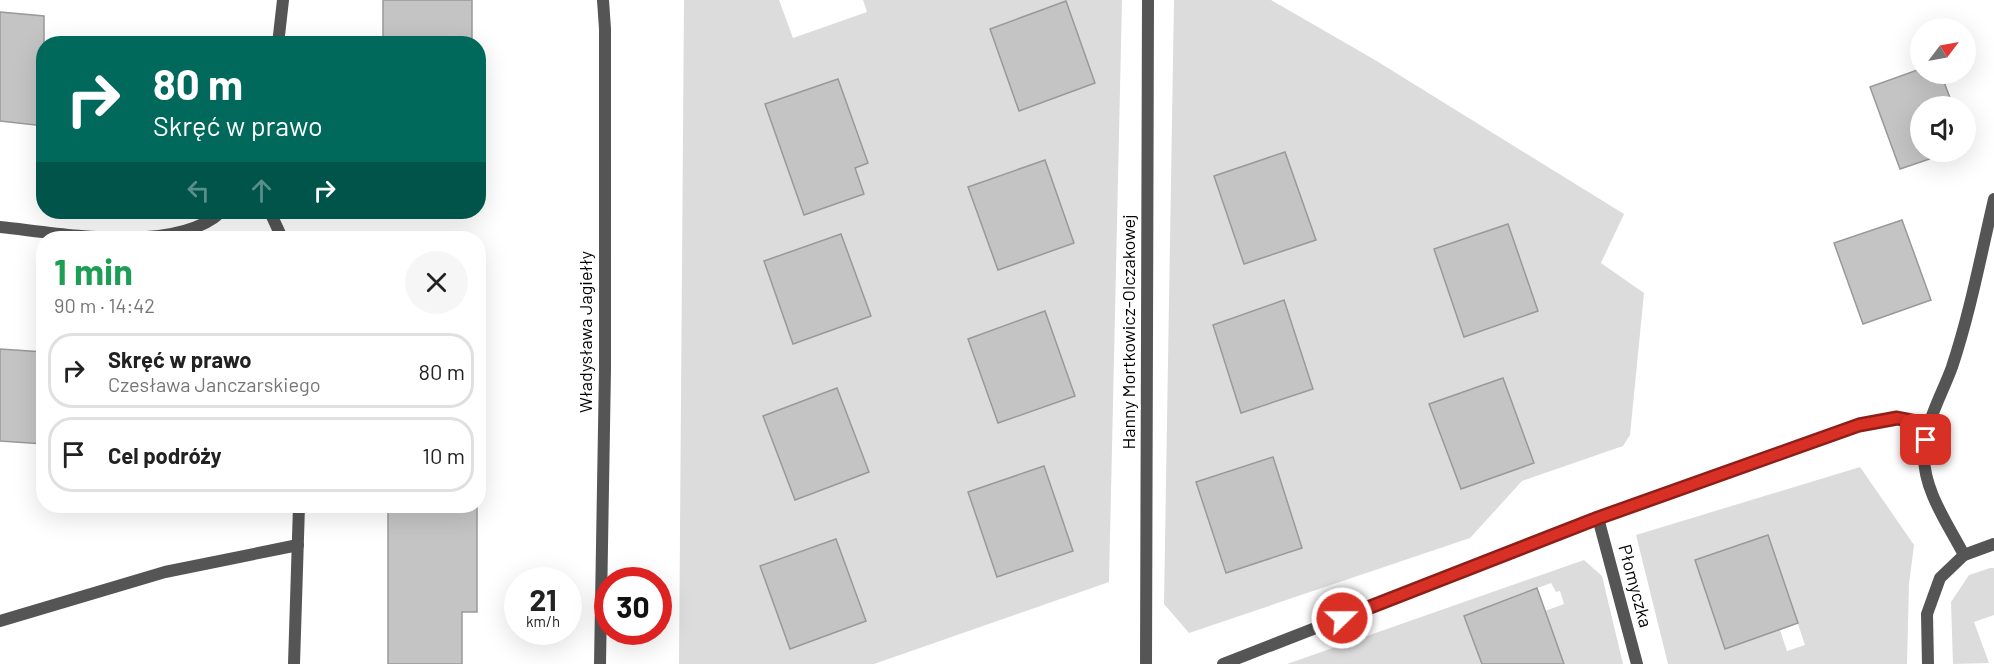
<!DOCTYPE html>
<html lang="pl">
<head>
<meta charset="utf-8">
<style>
  :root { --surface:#fff; --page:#f6f6f6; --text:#222; --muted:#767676; --line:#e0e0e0 }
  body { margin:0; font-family:Barlow,sans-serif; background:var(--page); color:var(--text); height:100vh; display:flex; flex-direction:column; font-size:22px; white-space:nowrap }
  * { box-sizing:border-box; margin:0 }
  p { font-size:20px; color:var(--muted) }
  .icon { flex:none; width:33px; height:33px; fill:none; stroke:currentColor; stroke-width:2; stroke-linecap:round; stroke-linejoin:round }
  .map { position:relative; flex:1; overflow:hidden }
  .side { position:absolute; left:36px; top:231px; width:450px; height:282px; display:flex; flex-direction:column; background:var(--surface); border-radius:24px; box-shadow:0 6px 24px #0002 }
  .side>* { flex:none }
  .guide { position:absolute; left:36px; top:36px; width:450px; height:183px; border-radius:24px; box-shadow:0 6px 24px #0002; background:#00695c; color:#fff; overflow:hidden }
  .needle { width:39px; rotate:58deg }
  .tools { position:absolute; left:1910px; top:18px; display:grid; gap:12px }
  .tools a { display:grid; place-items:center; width:66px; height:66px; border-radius:50%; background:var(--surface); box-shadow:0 6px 24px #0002; font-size:30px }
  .speed { position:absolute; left:504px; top:567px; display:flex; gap:12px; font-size:30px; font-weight:700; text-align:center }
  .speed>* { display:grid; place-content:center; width:78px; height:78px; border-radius:50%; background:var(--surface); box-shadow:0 6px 24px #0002; line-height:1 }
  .speed small { font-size:15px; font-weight:400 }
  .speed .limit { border:9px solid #d22; background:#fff; color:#111 }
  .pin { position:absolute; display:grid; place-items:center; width:51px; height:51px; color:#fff; margin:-26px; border-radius:12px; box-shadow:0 3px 9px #0006 }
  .me { position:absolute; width:66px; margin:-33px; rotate:68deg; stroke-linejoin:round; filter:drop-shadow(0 0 4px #0008) }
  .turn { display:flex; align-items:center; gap:21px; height:126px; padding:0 18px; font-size:27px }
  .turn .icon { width:78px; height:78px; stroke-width:2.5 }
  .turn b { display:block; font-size:42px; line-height:51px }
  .lanes { display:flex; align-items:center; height:57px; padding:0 18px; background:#0003; justify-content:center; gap:30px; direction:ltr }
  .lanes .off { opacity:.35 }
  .round { display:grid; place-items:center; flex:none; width:63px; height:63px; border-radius:32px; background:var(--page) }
  .summary { display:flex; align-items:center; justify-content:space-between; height:102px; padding:0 18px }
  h1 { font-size:36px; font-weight:700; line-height:45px; color:#1e9e55 }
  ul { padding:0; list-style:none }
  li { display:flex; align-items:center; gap:18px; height:75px; margin:0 12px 9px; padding:0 6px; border:3px solid var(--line); border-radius:24px }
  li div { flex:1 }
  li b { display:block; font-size:22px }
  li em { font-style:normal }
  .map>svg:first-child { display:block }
  .green { fill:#dcdcdc; fill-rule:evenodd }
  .building { fill:#c4c4c4; stroke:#999; stroke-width:1.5 }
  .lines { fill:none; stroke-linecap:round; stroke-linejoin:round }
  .minor { stroke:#555; stroke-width:12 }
  .route-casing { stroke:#8d1f18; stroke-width:15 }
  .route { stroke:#d93025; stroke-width:10 }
  .labels { text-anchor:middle; stroke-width:5; stroke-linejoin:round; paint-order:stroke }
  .street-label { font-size:18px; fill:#000; stroke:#fff }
</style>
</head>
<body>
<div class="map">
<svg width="1994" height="664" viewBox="0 0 1994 664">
  <rect width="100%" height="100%" fill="#fff"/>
  <!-- green -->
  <g class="green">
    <path d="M 684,0 L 779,0 L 793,38 L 867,12 L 863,0 L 1122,0 L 1109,582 L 874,664 L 679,664 ZM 1065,2 L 1094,83 L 1019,111 L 990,29 ZM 838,79 L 867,163 L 855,168 L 864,194 L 804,215 L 765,104 ZM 1044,160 L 1074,243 L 998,270 L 969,187 ZM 841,234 L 871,316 L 793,344 L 764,261 ZM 1045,311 L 1075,395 L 998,423 L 968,340 ZM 837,388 L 869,471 L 795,499 L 763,416 ZM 1044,466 L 1073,551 L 997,577 L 968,492 ZM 836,539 L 866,621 L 790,649 L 760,567 Z"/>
    <path d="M 1174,0 L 1271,0 L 1375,60 L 1624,214 L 1601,263 L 1644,293 L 1630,435 L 1623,446 L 1522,481 L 1470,538 L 1189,633 L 1164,604 ZM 1285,152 L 1316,239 L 1244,264 L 1215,176 ZM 1508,224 L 1538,311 L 1464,337 L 1434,249 ZM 1284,301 L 1313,389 L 1242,413 L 1213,325 ZM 1430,404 L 1519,422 L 1533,463 L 1461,489 ZM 1273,457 L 1302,548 L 1226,573 L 1196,482 Z"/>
    <path d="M 1860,467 L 1914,545 L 1909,584 L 1907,664 L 1668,664 L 1636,535 ZM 1768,535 L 1805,645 L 1787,651 L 1780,630 L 1725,648 L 1695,560 Z"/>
    <path d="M 1584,560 L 1602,576 L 1623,664 L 1564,664 L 1545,611 L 1564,604 L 1560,591 L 1556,592 L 1551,583 L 1464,616 L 1482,664 L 1287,664 Z"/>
    <path d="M 1990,568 L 1994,568 L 1994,615 L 1974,622 L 1989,663 L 1953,664 L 1951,602 L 1969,575 Z"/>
  </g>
  <!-- building -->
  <g class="building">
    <rect x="383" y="0" width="89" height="44"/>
    <path d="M 1066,1 L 1095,83 L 1019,111 L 990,29 Z"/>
    <path d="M 0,12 L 44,16 L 44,126 L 0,121 Z"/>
    <path d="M 1920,69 L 1920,74 L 1941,74 L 1953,106 L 1920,106 L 1920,152 L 1950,152 L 1900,169 L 1870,87 Z"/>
    <path d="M 838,79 L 868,163 L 855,168 L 864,194 L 804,215 L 765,104 Z"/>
    <path d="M 1285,152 L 1316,240 L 1244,264 L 1214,176 Z"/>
    <path d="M 1045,160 L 1074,243 L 998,270 L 968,187 Z"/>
    <path d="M 1902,220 L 1931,300 L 1863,324 L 1834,243 Z"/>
    <path d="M 1508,224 L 1538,311 L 1464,337 L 1434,249 Z"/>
    <path d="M 841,234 L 871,316 L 793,344 L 764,261 Z"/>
    <path d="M 1284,300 L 1313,389 L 1241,413 L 1213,325 Z"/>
    <path d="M 1045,311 L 1075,396 L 998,423 L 968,339 Z"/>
    <path d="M 0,349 L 44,352 L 44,444 L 0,441 Z"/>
    <path d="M 1503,378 L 1534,463 L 1461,489 L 1429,404 Z"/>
    <path d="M 837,388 L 869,472 L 795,500 L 763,416 Z"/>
    <path d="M 1273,457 L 1302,548 L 1226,573 L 1196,482 Z"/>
    <path d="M 1044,466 L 1073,551 L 997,577 L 968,492 Z"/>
    <path d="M 388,506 L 477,506 L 477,612 L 462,612 L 462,664 L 388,664 Z"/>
    <path d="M 1768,535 L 1798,623 L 1725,649 L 1695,560 Z"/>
    <path d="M 836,539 L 866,621 L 790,649 L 760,566 Z"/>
    <path d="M 1537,588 L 1564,664 L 1482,664 L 1464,616 Z"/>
  </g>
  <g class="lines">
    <!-- minor -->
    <g class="minor">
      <path d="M 278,44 L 283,0"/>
      <path d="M 270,212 L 282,238"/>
      <path d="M 0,227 C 59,233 174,255 221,212"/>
      <path d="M 1598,518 L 1637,664"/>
      <path d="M 1964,555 L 1994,544"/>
      <path d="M 0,621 L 165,572 L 298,545"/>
      <path d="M 294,664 L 299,506"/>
      <path d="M 600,664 L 605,369 L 605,29 L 603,0"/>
      <path d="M 1146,664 L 1148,0"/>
      <path d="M 1223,664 L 1598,518 L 1859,425 L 1897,418 L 1928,424"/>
      <path d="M 1928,664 L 1927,614 L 1940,578 L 1964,555 C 1948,524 1923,490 1924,454 C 1925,422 1941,397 1952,367 C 1970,313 1981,255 1994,199"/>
    </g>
  </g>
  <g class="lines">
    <!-- route casing -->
    <g class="route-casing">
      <path id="route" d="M 1342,618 L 1598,518 L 1859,425 L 1897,418 L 1928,424 L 1926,440"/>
    </g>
    <!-- route -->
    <use href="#route" class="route"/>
  </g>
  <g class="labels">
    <!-- street labels -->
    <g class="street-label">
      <text transform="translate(586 332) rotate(-90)" y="6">Władysława Jagiełły</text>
      <text transform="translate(1129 332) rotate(-90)" y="6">Hanny Mortkowicz-Olczakowej</text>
      <text transform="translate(1635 586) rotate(75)" y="6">Płomyczka</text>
    </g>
  </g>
</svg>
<div class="tools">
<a><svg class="needle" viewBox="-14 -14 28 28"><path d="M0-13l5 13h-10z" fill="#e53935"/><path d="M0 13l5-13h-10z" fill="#767676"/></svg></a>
<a><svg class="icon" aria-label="sound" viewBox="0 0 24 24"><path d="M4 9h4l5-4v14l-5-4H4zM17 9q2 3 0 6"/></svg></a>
</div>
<div class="speed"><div>21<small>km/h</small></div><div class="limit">30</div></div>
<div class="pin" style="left:1926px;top:440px;background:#d93025"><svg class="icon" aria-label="arrive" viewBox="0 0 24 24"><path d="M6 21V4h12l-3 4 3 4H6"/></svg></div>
<svg class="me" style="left:1342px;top:618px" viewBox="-20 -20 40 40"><circle r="17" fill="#d93025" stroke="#fff" stroke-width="3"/><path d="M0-11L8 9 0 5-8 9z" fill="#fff"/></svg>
<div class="guide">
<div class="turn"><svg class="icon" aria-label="right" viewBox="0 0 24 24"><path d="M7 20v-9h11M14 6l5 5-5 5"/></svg><div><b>80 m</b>Skręć w prawo</div></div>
<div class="lanes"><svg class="icon off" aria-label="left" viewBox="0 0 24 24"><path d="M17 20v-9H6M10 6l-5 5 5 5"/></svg><svg class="icon off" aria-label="ahead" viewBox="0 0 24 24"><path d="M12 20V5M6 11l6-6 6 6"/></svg><svg class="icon" aria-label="right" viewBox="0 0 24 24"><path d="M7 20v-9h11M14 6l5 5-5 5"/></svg></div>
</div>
<section class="side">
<div class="summary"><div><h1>1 min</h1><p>90 m · 14:42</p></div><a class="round"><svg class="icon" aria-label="close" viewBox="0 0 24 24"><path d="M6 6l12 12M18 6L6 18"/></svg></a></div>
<ul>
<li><svg class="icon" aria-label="right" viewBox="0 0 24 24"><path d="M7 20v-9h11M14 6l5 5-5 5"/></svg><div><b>Skręć w prawo</b><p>Czesława Janczarskiego</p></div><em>80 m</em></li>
<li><svg class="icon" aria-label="arrive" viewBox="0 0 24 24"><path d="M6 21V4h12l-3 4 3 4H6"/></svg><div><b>Cel podróży</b></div><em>10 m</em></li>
</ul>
</section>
</div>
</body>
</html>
